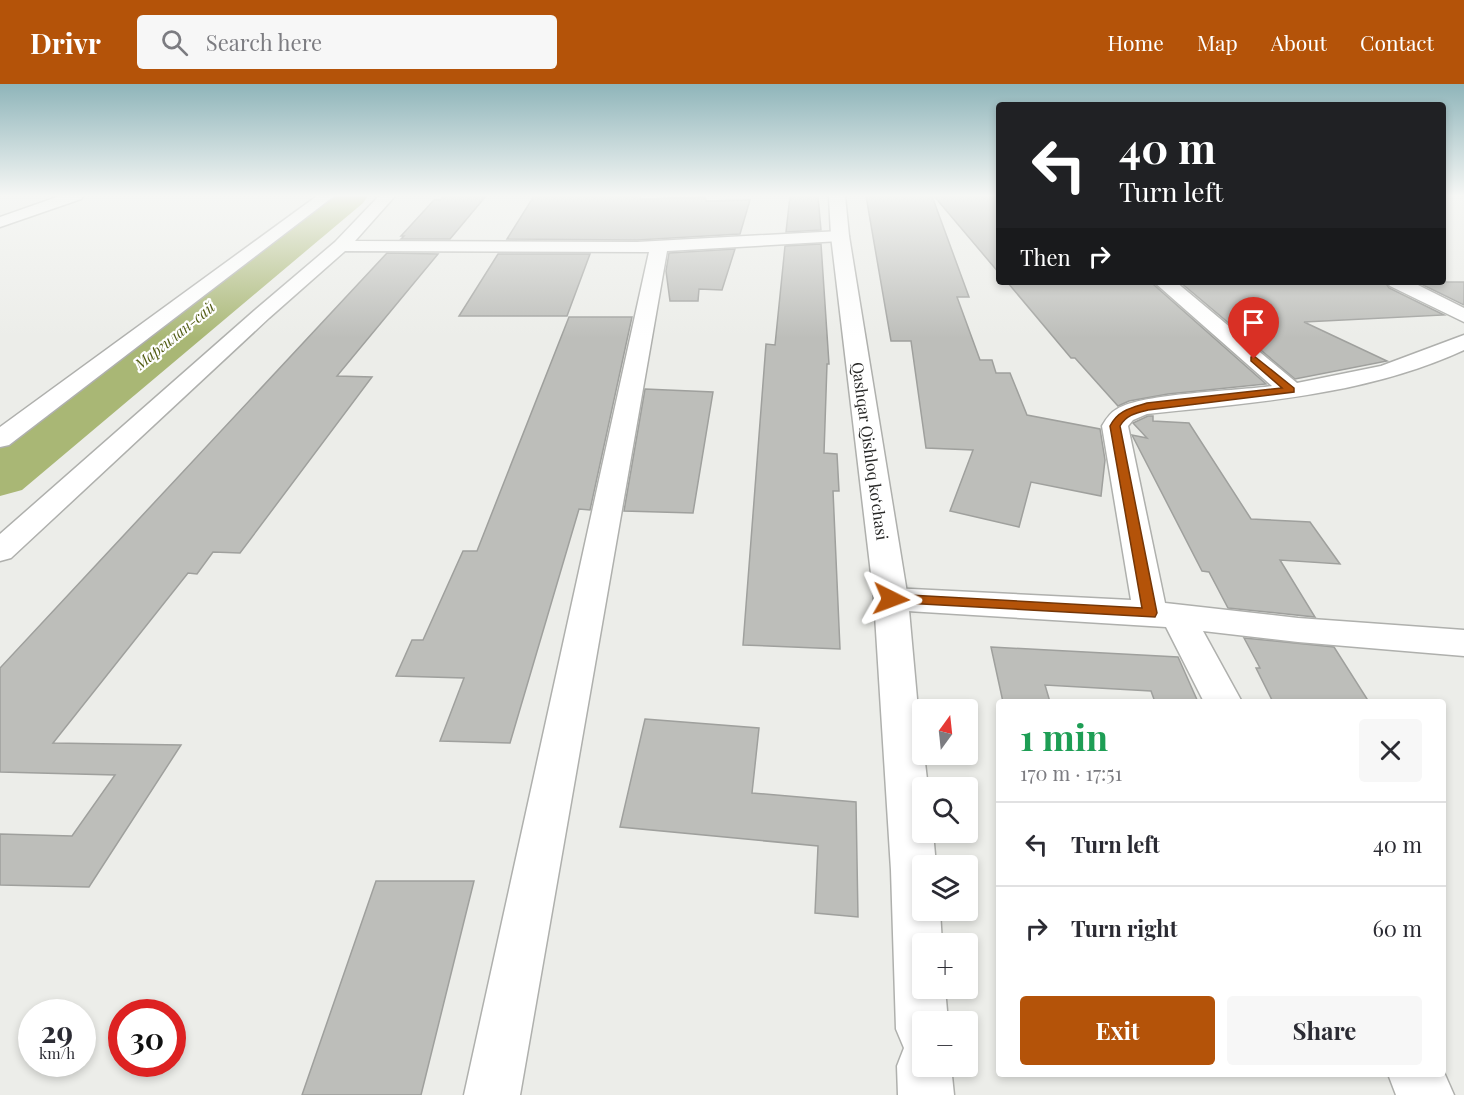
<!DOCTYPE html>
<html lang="en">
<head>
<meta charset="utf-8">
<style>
  :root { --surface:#fff; --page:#f7f7f7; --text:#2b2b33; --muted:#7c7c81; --line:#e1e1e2; --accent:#b45309 }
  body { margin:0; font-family:"Playfair Display",serif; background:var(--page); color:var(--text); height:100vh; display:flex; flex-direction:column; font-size:22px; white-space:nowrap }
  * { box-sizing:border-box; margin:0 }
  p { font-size:20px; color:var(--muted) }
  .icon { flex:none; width:33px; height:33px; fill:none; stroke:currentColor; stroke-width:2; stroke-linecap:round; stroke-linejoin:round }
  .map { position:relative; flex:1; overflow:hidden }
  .panel { position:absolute; left:996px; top:615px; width:450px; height:378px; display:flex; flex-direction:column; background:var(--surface); border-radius:6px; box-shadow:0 3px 9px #0003 }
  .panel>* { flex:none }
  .hud { position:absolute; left:996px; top:18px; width:450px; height:183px; border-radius:6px; box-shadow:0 3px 9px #0003; background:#202124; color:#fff; overflow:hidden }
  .needle { width:39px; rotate:15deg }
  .controls { position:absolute; left:912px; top:615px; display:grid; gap:12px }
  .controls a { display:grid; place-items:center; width:66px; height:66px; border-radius:6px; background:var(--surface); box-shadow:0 3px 9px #0003; font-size:30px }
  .speed { position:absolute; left:18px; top:915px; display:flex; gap:12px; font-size:30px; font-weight:700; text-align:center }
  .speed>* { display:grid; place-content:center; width:78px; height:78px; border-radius:50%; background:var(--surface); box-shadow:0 3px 9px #0003; line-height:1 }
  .speed small { font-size:15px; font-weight:400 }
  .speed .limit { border:9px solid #d22; background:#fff; color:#111 }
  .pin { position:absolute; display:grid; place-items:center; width:51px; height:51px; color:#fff; margin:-62px -26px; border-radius:50% 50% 50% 0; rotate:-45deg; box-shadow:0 0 6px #0007 }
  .pin .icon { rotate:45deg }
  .me { position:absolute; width:66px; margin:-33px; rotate:93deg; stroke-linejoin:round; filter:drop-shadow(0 0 4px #0008) }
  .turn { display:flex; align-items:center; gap:21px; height:126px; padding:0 24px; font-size:27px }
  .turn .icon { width:78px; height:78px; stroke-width:2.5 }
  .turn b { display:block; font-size:42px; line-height:51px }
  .then { display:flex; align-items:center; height:57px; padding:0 24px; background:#0003; gap:12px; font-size:22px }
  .round { display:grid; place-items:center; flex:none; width:63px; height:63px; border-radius:6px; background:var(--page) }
  .overview { display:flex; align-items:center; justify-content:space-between; height:102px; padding:0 24px }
  h1 { font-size:36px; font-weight:700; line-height:45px; color:#1e9e55 }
  .button { display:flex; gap:12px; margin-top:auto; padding:12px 24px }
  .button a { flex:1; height:69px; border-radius:6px; background:var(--accent); color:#fff; font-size:24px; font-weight:700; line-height:69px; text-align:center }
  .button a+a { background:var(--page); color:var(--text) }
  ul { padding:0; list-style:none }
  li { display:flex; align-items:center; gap:18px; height:84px; padding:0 24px; border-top:2px solid var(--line) }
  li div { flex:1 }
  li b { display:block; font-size:22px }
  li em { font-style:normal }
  header { display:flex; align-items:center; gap:36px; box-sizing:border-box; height:84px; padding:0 30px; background:var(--accent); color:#fff }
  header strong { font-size:28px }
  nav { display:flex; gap:33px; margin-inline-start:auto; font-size:21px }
  .search { width:420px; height:54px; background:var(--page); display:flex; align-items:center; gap:15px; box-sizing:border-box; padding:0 21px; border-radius:6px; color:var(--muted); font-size:22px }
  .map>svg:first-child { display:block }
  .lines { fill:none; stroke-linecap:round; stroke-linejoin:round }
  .river { fill:#a9b775; fill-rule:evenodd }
  .building { fill:#bdbeba; stroke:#9fa09d; stroke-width:1.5 }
  .minor-casing { stroke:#afb0ad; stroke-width:3 }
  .major-casing { stroke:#afb0ad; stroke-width:3 }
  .minor { fill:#fff; fill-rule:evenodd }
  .major { fill:#fff; fill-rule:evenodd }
  .route { fill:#b45309; stroke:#753606; stroke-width:1.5 }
  .labels { text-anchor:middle; stroke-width:4.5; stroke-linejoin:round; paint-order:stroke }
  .far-water-label { font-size:15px; font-style:italic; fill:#525d14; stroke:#fff }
  .street-label { font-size:16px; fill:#282827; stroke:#fff }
</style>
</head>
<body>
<header>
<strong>Drivr</strong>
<div class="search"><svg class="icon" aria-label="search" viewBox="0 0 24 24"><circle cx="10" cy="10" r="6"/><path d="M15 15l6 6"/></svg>Search here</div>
<nav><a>Home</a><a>Map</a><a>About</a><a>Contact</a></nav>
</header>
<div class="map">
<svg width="1464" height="1011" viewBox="0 0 1464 1011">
  <rect width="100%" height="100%" fill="#ecede9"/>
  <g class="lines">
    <!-- river -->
    <path class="river" d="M 329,112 L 368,112 L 363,119 L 22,406 L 0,412 L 0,363 Z"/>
  </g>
  <!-- building -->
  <g class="building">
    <path d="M 444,112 L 486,112 L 450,155 L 401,155 L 404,152 L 401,152 L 434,116 L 440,116 Z"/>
    <path d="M 534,112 L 640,112 L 640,115 L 705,113 L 706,117 L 750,116 L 740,150 L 637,156 L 507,155 Z"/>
    <path d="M 790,112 L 818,112 L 821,146 L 786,148 Z"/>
    <path d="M 866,112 L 932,112 L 969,213 L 957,213 L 980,276 L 992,276 L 996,289 L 1010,289 L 1027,331 L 1100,345 L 1105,376 L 1101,412 L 1031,398 L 1019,443 L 950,427 L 973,366 L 926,364 L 911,257 L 891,257 Z"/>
    <path d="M 934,112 L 999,112 L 999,189 Z"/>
    <path d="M 821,160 L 829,280 L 827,280 L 824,369 L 837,370 L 839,407 L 833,407 L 840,565 L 743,561 L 766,260 L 775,261 L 785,162 Z"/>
    <path d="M 735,165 L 722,206 L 699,205 L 698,217 L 670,217 L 666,187 L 669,169 Z"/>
    <path d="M 387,169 L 438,170 L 337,292 L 372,293 L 240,469 L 213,468 L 197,490 L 188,489 L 53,659 L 181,661 L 89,803 L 0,801 L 0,750 L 72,752 L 115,691 L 0,688 L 0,584 Z"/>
    <path d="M 498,170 L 590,170 L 567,232 L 459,232 Z"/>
    <path d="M 1152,198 L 1153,200 L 1266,300 L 1168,310 L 1129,317 L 1118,322 L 1075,274 L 1071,274 L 1008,199 Z"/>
    <path d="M 1180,198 L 1385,198 L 1389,204 L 1444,231 L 1304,238 L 1387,277 L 1295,295 Z"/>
    <path d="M 1417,198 L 1464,198 L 1464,221 Z"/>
    <path d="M 569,233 L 632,233 L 590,426 L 579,425 L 510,659 L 440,657 L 464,594 L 396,592 L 412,556 L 423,556 L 463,467 L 477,467 Z"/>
    <path d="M 645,305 L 713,308 L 693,429 L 624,427 Z"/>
    <path d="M 1148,332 L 1153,332 L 1153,337 L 1189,339 L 1251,435 L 1310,438 L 1340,480 L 1280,476 L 1315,533 L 1228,524 L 1209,488 L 1202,487 L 1133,353 L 1132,351 L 1147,354 L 1133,339 Z"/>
    <path d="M 1244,554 L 1334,563 L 1369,618 L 1273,618 L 1256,584 L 1260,584 Z"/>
    <path d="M 991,563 L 1178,573 L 1198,618 L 1155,618 L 1151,607 L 1045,601 L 1050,618 L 1003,618 Z"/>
    <path d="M 645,635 L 759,644 L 752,709 L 856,718 L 858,833 L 815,829 L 818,762 L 620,743 Z"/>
    <path d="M 376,797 L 474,797 L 421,1011 L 302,1011 Z"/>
  </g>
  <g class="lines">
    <!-- minor casing -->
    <g class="minor-casing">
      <g id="minor">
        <path d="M 60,112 L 83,112 L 81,115 L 0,143 L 0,133 Z"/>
        <path d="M 317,112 L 334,112 L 9,361 L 0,363 L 0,343 Z"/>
        <path d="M 379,112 L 395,112 L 355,157 L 637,158 L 840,147 L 846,148 L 849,152 L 846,156 L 840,157 L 667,167 L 520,1011 L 464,1011 L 649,168 L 345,167 L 269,234 L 11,474 L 0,477 L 0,450 L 255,226 L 335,158 Z"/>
        <path d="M 1154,198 L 1176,198 L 1297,299 L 1381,282 L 1464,251 L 1464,266 C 1364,312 1255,318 1147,330 L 1133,336 L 1128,342 L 1165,519 L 1298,534 L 1464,546 L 1464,572 L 1298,558 L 1203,547 L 1242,618 L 1204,618 L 1166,543 L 891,526 L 879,523 L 874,515 L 879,507 L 891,504 L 1131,516 L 1102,342 C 1106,335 1110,329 1117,325 C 1143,309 1237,307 1272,302 Z"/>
        <path d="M 1387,198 L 1412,198 L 1464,224 L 1464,238 L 1390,202 Z"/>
        <path d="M 1443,986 L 1454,1011 L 1396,1011 L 1388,990 L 1443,990 Z"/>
      </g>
    </g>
    <!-- major casing -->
    <g class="major-casing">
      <path id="major" d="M 829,112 L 845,112 L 849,152 L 908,515 L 922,670 L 924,670 L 928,704 L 922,704 L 922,748 L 933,748 L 936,782 L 922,782 L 922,826 L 940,826 L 942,860 L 922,860 L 922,904 L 945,904 L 948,938 L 922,938 L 922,982 L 951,982 L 954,1011 L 898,1011 L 897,982 L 904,964 L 896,945 L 891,786 L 874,515 L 831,152 Z"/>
    </g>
    <!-- minor -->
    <use href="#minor" class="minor"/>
    <!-- major -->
    <use href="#major" class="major"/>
  </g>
  <!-- sky -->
  <linearGradient id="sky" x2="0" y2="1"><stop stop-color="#8fb5ba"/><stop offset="0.44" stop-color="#f6f7f5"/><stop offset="1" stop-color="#f6f7f5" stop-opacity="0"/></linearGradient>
  <rect width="1464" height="254" fill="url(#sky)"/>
  <!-- route -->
  <path class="route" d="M 1254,272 L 1294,304 L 1294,308 L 1148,326 C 1136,329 1126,331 1120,342 L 1157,529 L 1155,533 L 886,518 L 884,515 L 886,512 L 891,510 L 1142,524 L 1110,342 C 1118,326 1131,324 1147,319 L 1282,304 L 1251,277 L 1251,273 Z"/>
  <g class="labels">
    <!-- far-water labels -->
    <g class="far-water-label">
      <text transform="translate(175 252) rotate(-39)" y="5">Маргилан-сай</text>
    </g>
    <!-- street labels -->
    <g class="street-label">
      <text transform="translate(870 367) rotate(82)" y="6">Qashqar Qishloq koʻchasi</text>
    </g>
  </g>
</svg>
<div class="controls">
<a><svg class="needle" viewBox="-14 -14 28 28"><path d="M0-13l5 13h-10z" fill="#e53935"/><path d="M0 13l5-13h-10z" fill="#7c7c81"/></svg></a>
<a><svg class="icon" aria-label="search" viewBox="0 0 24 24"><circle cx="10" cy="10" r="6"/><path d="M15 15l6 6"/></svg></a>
<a><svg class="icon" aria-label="layers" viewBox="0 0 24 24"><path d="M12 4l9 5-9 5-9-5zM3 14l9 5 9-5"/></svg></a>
<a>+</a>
<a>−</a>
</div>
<div class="speed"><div>29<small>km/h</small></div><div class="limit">30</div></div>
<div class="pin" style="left:1254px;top:275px;background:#d93025"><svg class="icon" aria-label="arrive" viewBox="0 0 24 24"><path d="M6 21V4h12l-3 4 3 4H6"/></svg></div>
<svg class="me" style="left:891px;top:515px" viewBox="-20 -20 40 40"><path d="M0-17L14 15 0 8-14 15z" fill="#b45309" stroke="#fff" stroke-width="4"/></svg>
<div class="hud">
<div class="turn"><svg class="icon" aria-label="left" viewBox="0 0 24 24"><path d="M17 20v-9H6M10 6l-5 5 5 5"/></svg><div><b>40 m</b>Turn left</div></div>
<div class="then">Then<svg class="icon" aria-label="right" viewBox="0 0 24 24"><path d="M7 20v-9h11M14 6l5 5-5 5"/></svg></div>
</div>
<section class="panel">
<div class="overview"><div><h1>1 min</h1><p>170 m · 17:51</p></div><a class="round"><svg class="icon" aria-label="close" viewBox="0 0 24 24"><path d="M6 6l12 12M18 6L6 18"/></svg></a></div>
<ul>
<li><svg class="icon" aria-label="left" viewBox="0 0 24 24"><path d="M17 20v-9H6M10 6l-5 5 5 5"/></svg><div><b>Turn left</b></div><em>40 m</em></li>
<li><svg class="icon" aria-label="right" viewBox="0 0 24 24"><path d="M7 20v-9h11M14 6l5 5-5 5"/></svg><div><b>Turn right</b></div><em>60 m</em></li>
</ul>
<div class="button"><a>Exit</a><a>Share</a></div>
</section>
</div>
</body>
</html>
